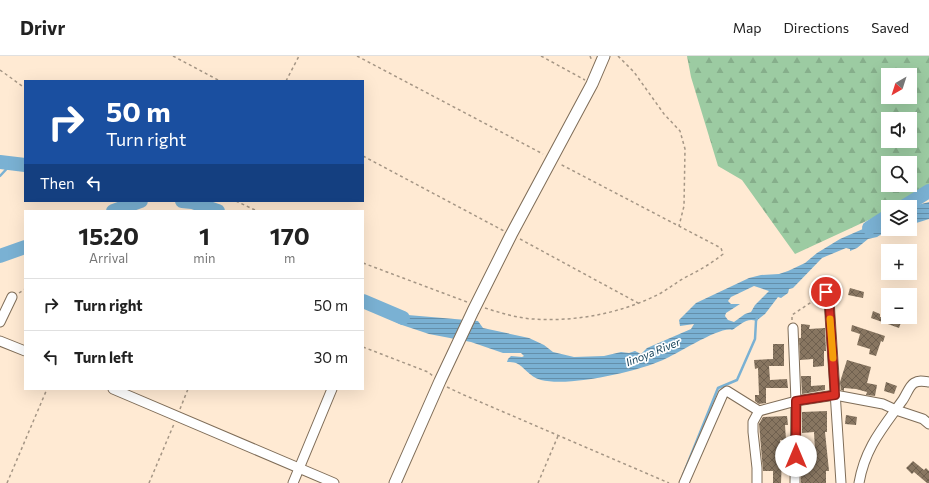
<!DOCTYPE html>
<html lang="en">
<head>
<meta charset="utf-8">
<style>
  :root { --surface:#fff; --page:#f6f6f6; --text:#222; --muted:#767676; --line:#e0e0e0 }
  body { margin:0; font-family:Commissioner,sans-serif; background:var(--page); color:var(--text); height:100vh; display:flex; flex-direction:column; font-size:15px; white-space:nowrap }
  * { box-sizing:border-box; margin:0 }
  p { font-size:13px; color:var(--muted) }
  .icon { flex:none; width:22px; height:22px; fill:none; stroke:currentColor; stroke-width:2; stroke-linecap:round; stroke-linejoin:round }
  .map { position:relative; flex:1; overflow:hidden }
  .panel { position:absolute; left:24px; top:154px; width:340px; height:180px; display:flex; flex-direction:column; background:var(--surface); border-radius:0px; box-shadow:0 4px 16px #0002 }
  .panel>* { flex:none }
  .guide { position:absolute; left:24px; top:24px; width:340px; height:122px; border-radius:0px; box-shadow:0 4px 16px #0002; background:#1a4fa0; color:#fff; overflow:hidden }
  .needle { width:26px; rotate:219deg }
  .buttons { position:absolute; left:881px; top:12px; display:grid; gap:8px }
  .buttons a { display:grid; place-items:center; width:36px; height:36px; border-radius:0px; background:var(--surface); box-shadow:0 4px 16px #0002; font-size:20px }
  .pin { position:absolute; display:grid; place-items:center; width:34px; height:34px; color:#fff; margin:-17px; border:2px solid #fff; border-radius:50%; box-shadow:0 1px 4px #0007 }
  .me { position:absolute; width:44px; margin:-22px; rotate:0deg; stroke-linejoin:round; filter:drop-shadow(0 0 3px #0008) }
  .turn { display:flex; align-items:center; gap:14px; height:84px; padding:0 16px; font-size:18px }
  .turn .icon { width:52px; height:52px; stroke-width:2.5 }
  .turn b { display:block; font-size:28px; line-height:34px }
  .then { display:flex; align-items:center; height:38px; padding:0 16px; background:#0003; gap:8px; font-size:15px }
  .eta { display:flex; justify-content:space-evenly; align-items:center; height:68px; text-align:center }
  .eta b { font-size:24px; font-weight:700; line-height:28px }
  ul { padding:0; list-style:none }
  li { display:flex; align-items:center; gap:12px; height:52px; padding:0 16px; border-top:1px solid var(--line) }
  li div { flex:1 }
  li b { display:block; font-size:15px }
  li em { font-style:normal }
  header { display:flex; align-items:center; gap:24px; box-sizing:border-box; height:56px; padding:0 20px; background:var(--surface); border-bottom:1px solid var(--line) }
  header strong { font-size:19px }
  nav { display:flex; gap:22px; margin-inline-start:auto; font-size:14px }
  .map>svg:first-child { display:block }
  .forest { fill:url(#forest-firs); fill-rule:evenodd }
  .water { fill:url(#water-rules); fill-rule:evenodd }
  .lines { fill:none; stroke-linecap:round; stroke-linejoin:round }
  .stream { stroke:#7ab1d3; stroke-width:2.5 }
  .river { stroke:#7ab1d3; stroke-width:14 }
  .building { fill:url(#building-cross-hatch) }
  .minor-casing { stroke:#7f6d58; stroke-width:11 }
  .tertiary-casing { stroke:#7f6d58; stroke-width:13 }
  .path { stroke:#a59685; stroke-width:1.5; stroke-dasharray:3 3; stroke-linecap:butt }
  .minor { stroke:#fff; stroke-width:9 }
  .tertiary { stroke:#fff; stroke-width:11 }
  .route-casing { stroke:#8d1f18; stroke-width:10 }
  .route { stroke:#d93025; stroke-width:7 }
  .slow { stroke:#f59e0b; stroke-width:7 }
  .labels { text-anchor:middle; stroke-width:3.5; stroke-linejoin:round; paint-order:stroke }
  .water-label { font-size:11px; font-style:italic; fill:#113e56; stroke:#fff }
</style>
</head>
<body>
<header>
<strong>Drivr</strong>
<nav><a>Map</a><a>Directions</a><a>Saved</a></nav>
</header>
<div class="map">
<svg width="929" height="427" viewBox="0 0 929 427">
  <defs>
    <pattern id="forest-firs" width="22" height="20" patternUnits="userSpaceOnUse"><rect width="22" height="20" fill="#9ccba2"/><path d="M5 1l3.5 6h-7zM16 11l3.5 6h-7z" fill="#86ae8b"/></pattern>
    <pattern id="water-rules" width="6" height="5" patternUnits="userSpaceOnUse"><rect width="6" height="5" fill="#7ab1d3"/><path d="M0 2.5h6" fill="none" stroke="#648faa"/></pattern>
    <pattern id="building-cross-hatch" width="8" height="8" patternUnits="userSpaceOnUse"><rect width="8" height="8" fill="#887661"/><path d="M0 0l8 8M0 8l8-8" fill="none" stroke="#6f604f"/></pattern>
  </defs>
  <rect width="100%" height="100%" fill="#ffead3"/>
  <!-- forest -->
  <path class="forest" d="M 687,0 L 929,0 L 929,139 L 925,137 L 896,151 L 888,151 L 888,155 L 795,198 L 742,124 L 718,110 L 691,21 ZM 888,19 L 910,19 L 910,41 L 888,41 ZM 888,63 L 910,63 L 910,85 L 888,85 ZM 888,107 L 910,107 L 910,129 L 888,129 Z"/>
  <!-- water -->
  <g class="water">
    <path d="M 929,146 L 929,163 L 910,169 L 910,151 Z"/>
    <path d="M 888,161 L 888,173 L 894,173 L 888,174 L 877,181 L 868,183 L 857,192 L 850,195 L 850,193 L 846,192 L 822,202 L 793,232 L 789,233 L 788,237 L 781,242 L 778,241 L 765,258 L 756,265 C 747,261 739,270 732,274 C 720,270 676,299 663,304 C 636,316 569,331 541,324 C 529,321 524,310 516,307 C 513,306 510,306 507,306 L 508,303 L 511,300 L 522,301 L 524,300 L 521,297 L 503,297 L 471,286 L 429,278 L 402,269 L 385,261 L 388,253 L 396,258 L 478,265 L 483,272 L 529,282 L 544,289 L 553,296 L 574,301 L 604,300 L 621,296 L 629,297 L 635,295 L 641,298 L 647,292 L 691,273 L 694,268 L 680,270 L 679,264 L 696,247 L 749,222 L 761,219 L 779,218 L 788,215 L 805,207 L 817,197 L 840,183 L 872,169 ZM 754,230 L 769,235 L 755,249 L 751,256 L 745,258 L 734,266 L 728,264 L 725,260 L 726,257 L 740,248 L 731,248 L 728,245 L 731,241 Z"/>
  </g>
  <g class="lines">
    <!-- stream -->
    <g class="stream">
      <path d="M 0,120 L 13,106"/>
      <path d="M 683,419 L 718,332 L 737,324 L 755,283 L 756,265 L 757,262"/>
    </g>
    <!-- river -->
    <g class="river">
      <path d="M 0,106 L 25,109"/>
      <path d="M 182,145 L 192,146 L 218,155"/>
      <path d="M 903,151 L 929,135"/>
      <path d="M 113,155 L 141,145"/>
      <path d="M 869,172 L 888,160"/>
      <path d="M 0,200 L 25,191"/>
      <path d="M 363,245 L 403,262"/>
    </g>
  </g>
  <!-- building -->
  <g class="building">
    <path d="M 850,232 L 864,236 L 863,242 L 848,239 Z"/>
    <path d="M 873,255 L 880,258 L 880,261 L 903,261 L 899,272 L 871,262 Z"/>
    <path d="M 801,268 L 810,269 L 809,273 L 825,272 L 826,295 L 824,295 L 824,310 L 813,311 L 813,303 L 800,304 L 799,282 L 801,282 Z"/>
    <path d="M 852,269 L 885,280 L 883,286 L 881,285 L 876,300 L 869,298 L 870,293 L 857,289 L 860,278 L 851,275 Z"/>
    <path d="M 773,288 L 784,288 L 784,310 L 769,310 L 770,324 L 787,323 L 788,332 L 766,332 L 766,347 L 759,348 L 755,345 L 755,339 L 759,339 L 758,312 L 755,313 L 754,304 L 773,303 Z"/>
    <path d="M 847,304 L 871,311 L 867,327 L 877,329 L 875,340 L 866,339 L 867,336 L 856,333 L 844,332 L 844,335 L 841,334 L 840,326 Z"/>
    <path d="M 801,320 L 811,320 L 811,330 L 825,329 L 825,334 L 802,338 Z"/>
    <path d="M 886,326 L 897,330 L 894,338 L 884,335 Z"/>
    <path d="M 827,355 L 827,376 L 825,376 L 829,415 L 826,415 L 826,427 L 801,427 L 801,411 L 802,411 L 802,394 L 815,394 L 814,376 L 802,377 L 802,356 Z"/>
    <path d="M 846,359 L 857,361 L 856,369 L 845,368 Z"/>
    <path d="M 787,360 L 788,369 L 785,369 L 786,384 L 780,384 L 781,401 L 782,401 L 781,427 L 773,427 L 773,415 L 763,415 L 759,368 L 763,361 Z"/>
    <path d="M 913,405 L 924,414 L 926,412 L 929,415 L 929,427 L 927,427 L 914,416 L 912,418 L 906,412 Z"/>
  </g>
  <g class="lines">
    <!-- minor casing -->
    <g class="minor-casing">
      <g id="minor">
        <path d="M 826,236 L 829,244 L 841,427"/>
        <path d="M 0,266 L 12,241"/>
        <path d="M 793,272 L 796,345 L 795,427"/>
        <path d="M 0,285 L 25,295"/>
        <path d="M 113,333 L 334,427"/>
        <path d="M 293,427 L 332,333"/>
        <path d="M 684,427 L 723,338 L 727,335 L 759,355 L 796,345 L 835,339 L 883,348 L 896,354 L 923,363 L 929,368"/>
        <path d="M 757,427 L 757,412 L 753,376 L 753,366 L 759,355"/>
        <path d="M 859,427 C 865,392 882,373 902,345 C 906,340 909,330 914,327 C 919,324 923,325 929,326"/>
      </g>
    </g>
    <!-- tertiary casing -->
    <g class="tertiary-casing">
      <path id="tertiary" d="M 395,427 L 440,325 L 473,255 L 511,179 L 592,28 L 604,0"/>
    </g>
    <!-- path -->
    <g class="path">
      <path d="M 173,0 L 220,25"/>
      <path d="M 357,0 L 543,98"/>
      <path d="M 541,0 L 585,24"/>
      <path d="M 590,0 L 592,5"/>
      <path d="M 618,0 L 634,16 L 664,58 L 680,75 L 685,93 L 684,150 L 679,170"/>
      <path d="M 0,14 L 25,32"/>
      <path d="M 286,25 L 299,0"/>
      <path d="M 363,100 L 504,175"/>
      <path d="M 236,145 L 257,155"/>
      <path d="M 520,183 L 638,247"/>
      <path d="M 363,207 L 467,246"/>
      <path d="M 19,237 L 25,233"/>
      <path d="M 485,252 C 501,257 517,262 533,263 C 576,266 623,257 661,237 C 669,232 676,227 684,222 C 698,215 711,208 723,198 L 721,192 L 560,108"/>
      <path d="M 792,264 L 792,259 L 819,241"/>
      <path d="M 363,291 L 428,316 L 433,320"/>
      <path d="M 447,331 L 464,339 L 669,427"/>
      <path d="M 180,353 L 188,333"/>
      <path d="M 7,427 L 47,333"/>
      <path d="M 149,427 L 174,368"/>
      <path d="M 538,427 L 558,380"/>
    </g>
    <!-- minor -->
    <use href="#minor" class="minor"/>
    <!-- tertiary -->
    <use href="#tertiary" class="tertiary"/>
  </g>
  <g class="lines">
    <!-- route casing -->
    <g class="route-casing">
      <path id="route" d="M 796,400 L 796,345 L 835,339 L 829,244 L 826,236"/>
    </g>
    <!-- route -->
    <use href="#route" class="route"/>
    <!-- slow -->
    <path class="slow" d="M 830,263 L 833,302"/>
  </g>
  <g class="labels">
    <!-- water labels -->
    <g class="water-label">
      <text transform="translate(653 296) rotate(-22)" y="4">Iinoya River</text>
    </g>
  </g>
</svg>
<div class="buttons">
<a><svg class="needle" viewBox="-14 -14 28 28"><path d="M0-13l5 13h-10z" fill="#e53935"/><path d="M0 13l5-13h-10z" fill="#767676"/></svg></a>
<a><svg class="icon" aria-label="sound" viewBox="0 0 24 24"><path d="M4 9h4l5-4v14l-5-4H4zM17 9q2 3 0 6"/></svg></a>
<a><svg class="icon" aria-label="search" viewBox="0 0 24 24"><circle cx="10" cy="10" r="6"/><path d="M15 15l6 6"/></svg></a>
<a><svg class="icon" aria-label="layers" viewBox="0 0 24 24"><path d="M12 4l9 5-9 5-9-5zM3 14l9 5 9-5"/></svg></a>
<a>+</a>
<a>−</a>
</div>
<div class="pin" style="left:826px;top:236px;background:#d93025"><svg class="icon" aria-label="arrive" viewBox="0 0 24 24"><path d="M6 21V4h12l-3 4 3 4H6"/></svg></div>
<svg class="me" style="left:796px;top:400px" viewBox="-20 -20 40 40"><circle r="19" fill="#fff"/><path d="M0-13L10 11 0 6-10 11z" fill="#d93025"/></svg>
<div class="guide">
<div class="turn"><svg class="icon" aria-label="right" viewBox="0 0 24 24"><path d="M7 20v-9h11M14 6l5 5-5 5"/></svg><div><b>50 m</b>Turn right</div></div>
<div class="then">Then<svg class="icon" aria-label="left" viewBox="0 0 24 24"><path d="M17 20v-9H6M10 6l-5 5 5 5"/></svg></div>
</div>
<section class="panel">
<div class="eta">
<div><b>15:20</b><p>Arrival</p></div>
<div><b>1</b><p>min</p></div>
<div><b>170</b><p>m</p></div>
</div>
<ul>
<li><svg class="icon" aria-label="right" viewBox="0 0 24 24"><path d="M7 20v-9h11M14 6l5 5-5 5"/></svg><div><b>Turn right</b></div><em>50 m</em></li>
<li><svg class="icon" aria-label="left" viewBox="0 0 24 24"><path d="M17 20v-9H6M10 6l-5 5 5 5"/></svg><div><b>Turn left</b></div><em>30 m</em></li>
</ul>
</section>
</div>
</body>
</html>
